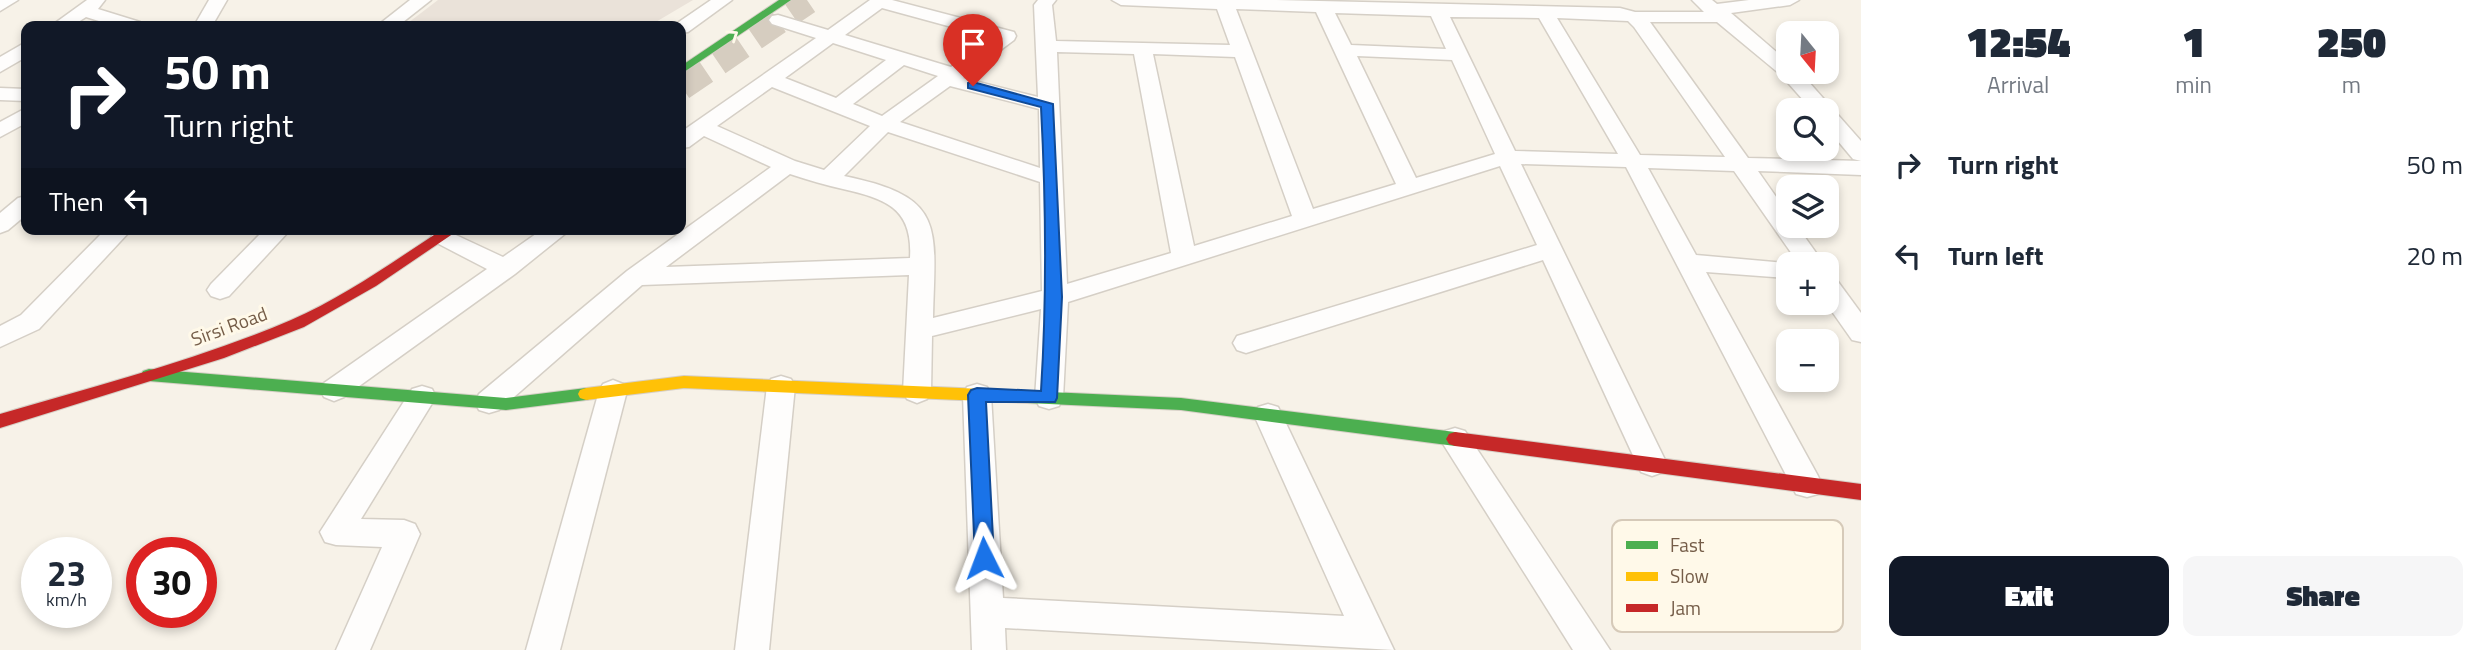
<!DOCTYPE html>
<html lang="en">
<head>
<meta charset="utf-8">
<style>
  :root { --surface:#fff; --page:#f6f6f7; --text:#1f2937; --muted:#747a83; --accent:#111827 }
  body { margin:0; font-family:"Titillium Web",sans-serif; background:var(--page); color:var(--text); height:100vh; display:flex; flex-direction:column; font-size:26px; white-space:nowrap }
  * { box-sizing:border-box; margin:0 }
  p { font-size:23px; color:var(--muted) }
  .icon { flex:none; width:38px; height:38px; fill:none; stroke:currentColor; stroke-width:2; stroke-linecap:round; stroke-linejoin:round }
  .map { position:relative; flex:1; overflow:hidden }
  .side { display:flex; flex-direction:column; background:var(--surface); width:630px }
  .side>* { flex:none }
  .hud { position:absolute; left:21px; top:21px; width:665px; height:214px; border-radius:14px; box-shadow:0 4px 10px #0003; background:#111827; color:#fff; overflow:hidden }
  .needle { width:46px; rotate:162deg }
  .buttons { position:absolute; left:1776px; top:21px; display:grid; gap:14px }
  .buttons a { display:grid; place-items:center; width:63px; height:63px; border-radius:14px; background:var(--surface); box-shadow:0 4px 10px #0003; font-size:35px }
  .speed { position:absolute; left:21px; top:537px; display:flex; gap:14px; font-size:35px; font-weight:700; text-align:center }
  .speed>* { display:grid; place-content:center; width:91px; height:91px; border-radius:50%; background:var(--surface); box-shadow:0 4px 10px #0003; line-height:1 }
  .speed small { font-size:18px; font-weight:400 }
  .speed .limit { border:10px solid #d22; background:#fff; color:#111 }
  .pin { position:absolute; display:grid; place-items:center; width:60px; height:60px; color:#fff; margin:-72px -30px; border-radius:50% 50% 50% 0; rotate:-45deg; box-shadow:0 0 7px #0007 }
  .pin .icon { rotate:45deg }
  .me { position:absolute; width:77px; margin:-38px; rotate:357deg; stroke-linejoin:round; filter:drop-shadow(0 0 5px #0008) }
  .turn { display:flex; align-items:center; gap:24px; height:147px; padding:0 28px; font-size:32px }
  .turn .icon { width:91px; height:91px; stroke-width:2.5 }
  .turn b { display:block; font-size:49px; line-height:60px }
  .then { display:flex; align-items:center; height:66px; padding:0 28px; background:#0003; gap:14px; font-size:26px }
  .eta { display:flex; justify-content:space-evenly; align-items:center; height:119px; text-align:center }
  .eta b { font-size:42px; font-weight:800; line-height:49px }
  .button { display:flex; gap:14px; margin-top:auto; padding:14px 28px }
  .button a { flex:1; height:80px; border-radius:14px; background:var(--accent); color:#fff; font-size:28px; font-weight:800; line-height:80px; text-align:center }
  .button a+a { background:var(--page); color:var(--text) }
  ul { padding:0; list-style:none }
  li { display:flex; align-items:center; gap:21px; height:91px; padding:0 28px }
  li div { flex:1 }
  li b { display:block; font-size:26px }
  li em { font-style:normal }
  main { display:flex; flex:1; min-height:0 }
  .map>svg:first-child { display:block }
  .industrial { fill:#eae2d9 }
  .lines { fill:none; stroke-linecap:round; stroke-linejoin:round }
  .secondary-tunnel { stroke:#d6cdc0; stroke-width:29; stroke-dasharray:29 15; stroke-linecap:butt }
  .street-casing { stroke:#d5cfc6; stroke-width:3 }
  .fast-casing { stroke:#d6cfc6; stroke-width:2 }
  .slow-casing { stroke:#d6cfc6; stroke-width:2 }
  .jam-casing { stroke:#d6cfc6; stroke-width:2 }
  .street { fill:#fefdfc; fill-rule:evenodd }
  .fast { fill:#4caf50; fill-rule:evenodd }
  .slow { fill:#ffc107; fill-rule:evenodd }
  .jam { fill:#c62828; fill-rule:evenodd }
  .oneway { stroke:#fff9e9 }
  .route { fill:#1a73e8; stroke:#114b97; stroke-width:2 }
  .labels { text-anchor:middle; stroke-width:6; stroke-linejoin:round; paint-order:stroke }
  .street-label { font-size:19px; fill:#755d48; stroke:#fff9e9 }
  .key { fill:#fff9e9; stroke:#d6cab9; stroke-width:2 }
  .key-label { font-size:19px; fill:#755d48 }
</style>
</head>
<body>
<main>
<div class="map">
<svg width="1861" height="650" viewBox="0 0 1861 650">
  <rect width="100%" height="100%" fill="#f7f2e8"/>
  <!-- industrial -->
  <path class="industrial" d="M 438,0 L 693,0 L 649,26 L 404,26 Z"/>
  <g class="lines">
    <!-- secondary-tunnel -->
    <path class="secondary-tunnel" d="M 681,86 L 807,0"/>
    <!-- street casing -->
    <g class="street-casing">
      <g id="street">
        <path d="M 0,0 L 18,0 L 0,11 Z"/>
        <path d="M 87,0 L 105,0 L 98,9 L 140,22 L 142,26 L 115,26 L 86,17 L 72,26 L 51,26 Z"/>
        <path d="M 209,0 L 227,0 L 212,26 L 194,26 Z"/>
        <path d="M 410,0 L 431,0 L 398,26 L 377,26 Z"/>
        <path d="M 711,0 L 732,0 L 688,32 L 681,33 L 681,26 L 673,26 Z"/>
        <path d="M 870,0 L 892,0 L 1014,32 L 1016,36 L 1014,40 L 963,78 L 1038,97 L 1034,5 L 1038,0 L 1056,0 L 1052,5 L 1056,41 L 1230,45 L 1217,9 L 1121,5 L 1112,0 L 1276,0 L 1620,8 L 1635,12 L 1704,12 L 1692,0 L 1712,0 L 1717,4 L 1749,0 L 1799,0 L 1790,5 L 1731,13 L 1788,62 L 1788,72 L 1800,72 L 1861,141 L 1861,161 L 1853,159 L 1827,128 L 1827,110 L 1812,110 L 1781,75 L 1717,22 L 1650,22 L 1748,158 L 1861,161 L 1861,175 L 1758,171 L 1788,214 L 1788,226 L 1797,226 L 1824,264 L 1799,264 L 1734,171 L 1648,168 L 1696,255 L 1797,264 L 1788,264 L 1788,278 L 1706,272 L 1818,476 L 1822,485 L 1818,494 L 1807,497 L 1796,494 L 1626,167 L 1521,164 L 1667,464 L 1663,472 L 1652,476 L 1641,472 L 1637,464 L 1543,260 L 1246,353 L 1237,350 L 1233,343 L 1237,336 L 1537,245 L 1500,166 L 1068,302 L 1063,398 L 1059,406 L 1049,409 L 1039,406 L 1035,398 L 1041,309 L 932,336 L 931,392 L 927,399 L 917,403 L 907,399 L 903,392 L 909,275 L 642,285 L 499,410 L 489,413 L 479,410 L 475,402 L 479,394 L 627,271 L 771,167 L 704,136 L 689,147 L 681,148 L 681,132 L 816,38 L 772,24 L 769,20 L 772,16 L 778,15 L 828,30 ZM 882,8 L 992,38 L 951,67 L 845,35 ZM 1236,9 L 1316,12 L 1396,184 L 1313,209 ZM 1335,13 L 1431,16 L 1446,49 L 1351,45 ZM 1450,17 L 1539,18 L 1618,154 L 1515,151 ZM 1557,18 L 1628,21 L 1634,27 L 1725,157 L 1640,155 ZM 833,43 L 886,60 L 836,98 L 785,78 ZM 1057,52 L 1134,54 L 1171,253 L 1067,284 ZM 1153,54 L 1235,57 L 1292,216 L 1194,246 ZM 1357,56 L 1452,60 L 1495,154 L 1416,178 ZM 904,65 L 938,76 L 882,116 L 853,104 ZM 950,86 L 1039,109 L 1040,168 L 900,122 ZM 772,87 L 870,126 L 824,170 L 795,161 L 717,126 ZM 888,132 L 1040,182 L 1042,291 L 933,318 C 935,226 947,197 844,176 ZM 790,174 C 808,180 825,185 843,189 C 886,199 913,208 910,258 L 666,267 Z"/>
        <path d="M 26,42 L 26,57 L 0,72 L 0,57 Z"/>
        <path d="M 0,88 L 26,89 L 26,101 L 0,100 Z"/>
        <path d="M 26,108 L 26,123 L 0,137 L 0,122 Z"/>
        <path d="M 26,196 L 26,215 L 8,230 L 0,233 L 0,213 L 18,198 Z"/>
        <path d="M 106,229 L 132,229 L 39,329 L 0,347 L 0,326 L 21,315 Z"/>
        <path d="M 265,229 L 291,229 L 229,296 L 220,299 L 211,296 L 207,290 L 211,284 Z"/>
        <path d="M 443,229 L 503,257 L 543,229 L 571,229 L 515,274 L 344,397 L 334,401 L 324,397 L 320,390 L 324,383 L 487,269 L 435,242 L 431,237 L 435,232 Z"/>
        <path d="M 1827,276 L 1836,279 L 1861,313 L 1861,342 L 1852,340 L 1826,303 Z"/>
        <path d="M 781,376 L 791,379 L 795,386 L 769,650 L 735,650 L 767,386 L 771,379 Z"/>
        <path d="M 613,380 L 623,384 L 627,391 L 560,650 L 526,650 L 599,391 L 603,384 Z"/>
        <path d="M 977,384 L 987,387 L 991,395 L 1003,598 L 1344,616 L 1254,415 L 1258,407 L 1268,404 L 1278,407 L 1282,415 L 1394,650 L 1005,628 L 1006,650 L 972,650 L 963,395 L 967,387 Z"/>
        <path d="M 422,386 L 432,389 L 436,397 L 361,519 L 404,520 L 415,524 L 420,534 L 370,650 L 336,650 L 382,547 L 336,545 L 325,542 L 320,532 L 412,389 Z"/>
        <path d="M 1455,428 L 1465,431 L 1610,650 L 1573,650 L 1445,447 L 1440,439 L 1445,431 Z"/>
      </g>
    </g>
    <!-- fast casing -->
    <g class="fast-casing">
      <g id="fast">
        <path d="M 779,0 L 791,0 L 681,74 L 681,66 Z"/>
        <path d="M 149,369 L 506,398 L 586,388 L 592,390 L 594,394 L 592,398 L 586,400 L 506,410 L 149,381 L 143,379 L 141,375 L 143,371 Z"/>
        <path d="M 1006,390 L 1181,398 L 1455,432 L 1461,434 L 1464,439 L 1461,444 L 1455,446 L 1181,410 L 1006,402 L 1000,401 L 998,396 L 1000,391 Z"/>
      </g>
    </g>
    <!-- slow casing -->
    <g class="slow-casing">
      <path id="slow" d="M 684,376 L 1006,390 L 1012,391 L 1014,396 L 1012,401 L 1006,402 L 684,388 L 586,400 L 580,398 L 578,394 L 580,390 L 586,388 Z"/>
    </g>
    <!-- jam casing -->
    <g class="jam-casing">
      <g id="jam">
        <path d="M 443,229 L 460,229 L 376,286 L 304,327 L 224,358 L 0,428 L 0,414 C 97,385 197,360 291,320 C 344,297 394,261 443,229 Z"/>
        <path d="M 1455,432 L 1861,484 L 1861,500 L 1455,446 L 1449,444 L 1446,439 L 1449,434 Z"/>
      </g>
    </g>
    <!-- street -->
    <use href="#street" class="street"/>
    <!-- fast -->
    <use href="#fast" class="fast"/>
    <!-- slow -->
    <use href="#slow" class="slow"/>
    <!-- jam -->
    <use href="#jam" class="jam"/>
  </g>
  <!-- one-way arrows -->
  <defs><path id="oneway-chevron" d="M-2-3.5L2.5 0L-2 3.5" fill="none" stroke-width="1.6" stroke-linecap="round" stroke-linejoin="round" transform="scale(1.75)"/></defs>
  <use class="oneway" href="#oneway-chevron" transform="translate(733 35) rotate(-34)"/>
  <!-- route -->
  <path class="route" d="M 973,82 L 1053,104 L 1062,297 L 1057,398 L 1055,402 L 986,402 L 994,558 L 991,564 L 984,566 L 977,564 L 975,558 L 968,395 L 971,390 L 977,388 L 1041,391 C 1047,296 1046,202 1041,107 L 968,88 L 968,83 Z"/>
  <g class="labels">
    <!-- street labels -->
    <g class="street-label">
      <text transform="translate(229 326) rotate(-20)" y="7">Sirsi Road</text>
    </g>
  </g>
  <!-- legend -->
  <rect x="1612" y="520" width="231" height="112" rx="10" class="key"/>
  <rect x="1626" y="541" width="32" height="8" fill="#4caf50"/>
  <rect x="1626" y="572" width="32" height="9" fill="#ffc107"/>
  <rect x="1626" y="604" width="32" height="8" fill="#c62828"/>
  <g class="key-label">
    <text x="1670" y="552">Fast</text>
    <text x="1670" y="583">Slow</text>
    <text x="1670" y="615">Jam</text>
  </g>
</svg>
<div class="buttons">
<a><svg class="needle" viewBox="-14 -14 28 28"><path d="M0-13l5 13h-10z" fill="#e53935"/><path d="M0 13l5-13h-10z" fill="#747a83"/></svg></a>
<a><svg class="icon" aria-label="search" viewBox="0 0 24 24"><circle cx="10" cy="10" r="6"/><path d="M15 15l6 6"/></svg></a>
<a><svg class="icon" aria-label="layers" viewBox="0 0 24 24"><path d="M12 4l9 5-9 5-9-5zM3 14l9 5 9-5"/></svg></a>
<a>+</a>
<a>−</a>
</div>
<div class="speed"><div>23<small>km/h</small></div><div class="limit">30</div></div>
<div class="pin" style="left:973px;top:86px;background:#d93025"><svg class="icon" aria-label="arrive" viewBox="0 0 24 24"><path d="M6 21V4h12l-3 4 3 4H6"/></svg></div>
<svg class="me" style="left:984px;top:558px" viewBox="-20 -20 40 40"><path d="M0-17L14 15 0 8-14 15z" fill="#1a73e8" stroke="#fff" stroke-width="4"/></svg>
<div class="hud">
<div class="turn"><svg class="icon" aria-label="right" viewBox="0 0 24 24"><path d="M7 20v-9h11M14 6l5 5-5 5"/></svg><div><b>50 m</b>Turn right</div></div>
<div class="then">Then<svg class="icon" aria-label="left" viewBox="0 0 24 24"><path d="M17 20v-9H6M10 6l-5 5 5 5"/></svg></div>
</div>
</div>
<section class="side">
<div class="eta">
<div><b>12:54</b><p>Arrival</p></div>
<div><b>1</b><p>min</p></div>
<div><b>250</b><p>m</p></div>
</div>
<ul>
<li><svg class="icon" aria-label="right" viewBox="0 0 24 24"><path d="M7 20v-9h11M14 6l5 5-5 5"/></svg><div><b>Turn right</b></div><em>50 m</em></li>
<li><svg class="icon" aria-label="left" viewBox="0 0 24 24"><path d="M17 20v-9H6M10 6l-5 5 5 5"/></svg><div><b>Turn left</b></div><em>20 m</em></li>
</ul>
<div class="button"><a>Exit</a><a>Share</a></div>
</section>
</main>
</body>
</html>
